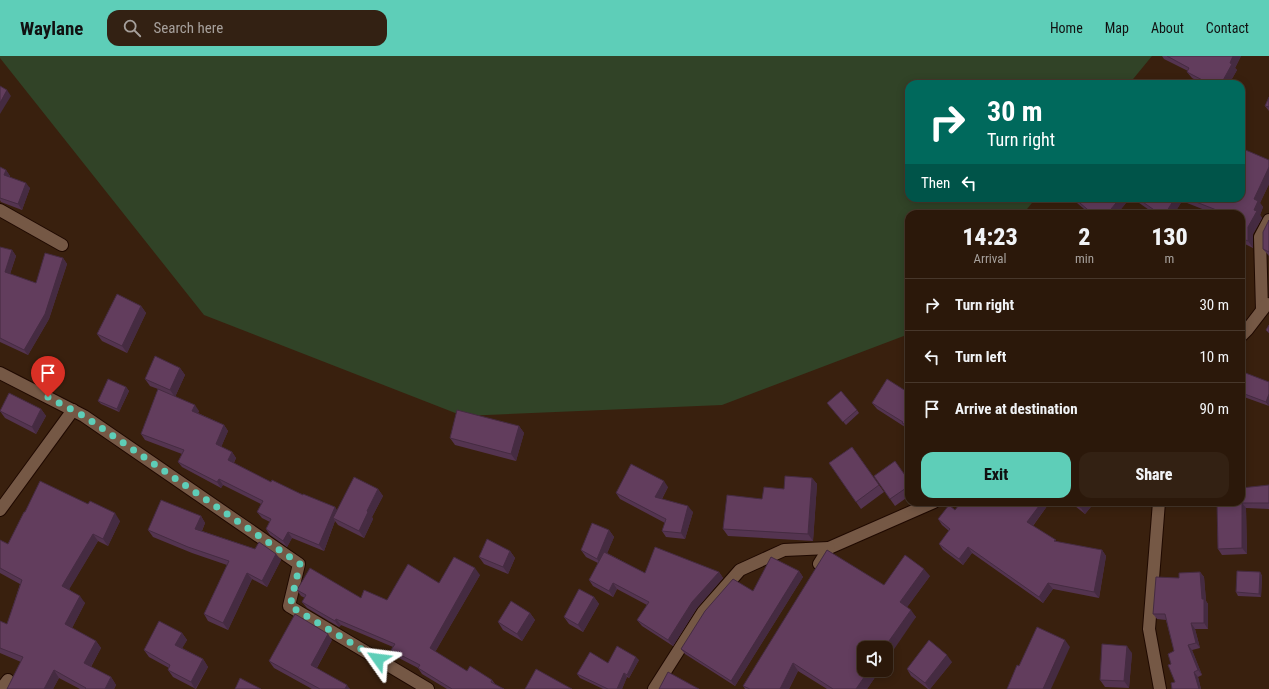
<!DOCTYPE html>
<html lang="en">
<head>
<meta charset="utf-8">
<style>
  :root { --surface:#2b180a; --page:#332113; --text:#f1f3f6; --muted:#a6a09c; --line:#47372b; --accent:#5eceb8 }
  body { margin:0; font-family:"Roboto Condensed",sans-serif; background:var(--page); color:var(--text); height:100vh; display:flex; flex-direction:column; font-size:15px; white-space:nowrap }
  * { box-sizing:border-box; margin:0 }
  p { font-size:13px; color:var(--muted) }
  .icon { flex:none; width:22px; height:22px; fill:none; stroke:currentColor; stroke-width:2; stroke-linecap:round; stroke-linejoin:round }
  .map { position:relative; flex:1; overflow:hidden }
  .details { position:absolute; left:905px; top:154px; width:340px; height:296px; display:flex; flex-direction:column; background:var(--surface); border-radius:12px; box-shadow:0 2px 10px #0003,0 0 0 1px var(--line) }
  .details>* { flex:none }
  .banner { position:absolute; left:905px; top:24px; width:340px; height:122px; border-radius:12px; box-shadow:0 2px 10px #0003,0 0 0 1px var(--line); background:#00695c; color:#fff; overflow:hidden }
  .buttons { position:absolute; left:857px; top:585px; display:grid; gap:8px }
  .buttons a { display:grid; place-items:center; width:36px; height:36px; border-radius:8px; background:var(--surface); box-shadow:0 2px 10px #0003,0 0 0 1px var(--line); font-size:20px }
  .pin { position:absolute; display:grid; place-items:center; width:34px; height:34px; color:#fff; margin:-41px -17px; border-radius:50% 50% 50% 0; rotate:-45deg; box-shadow:0 0 4px #0007 }
  .pin .icon { rotate:45deg }
  .me { position:absolute; width:44px; margin:-22px; rotate:301deg; stroke-linejoin:round; filter:drop-shadow(0 0 3px #0008) }
  .turn { display:flex; align-items:center; gap:14px; height:84px; padding:0 16px; font-size:18px }
  .turn .icon { width:52px; height:52px; stroke-width:2.5 }
  .turn b { display:block; font-size:28px; line-height:34px }
  .then { display:flex; align-items:center; height:38px; padding:0 16px; background:#0003; gap:8px; font-size:15px }
  .eta { display:flex; justify-content:space-evenly; align-items:center; height:68px; text-align:center }
  .eta b { font-size:24px; font-weight:800; line-height:28px }
  .cta { display:flex; gap:8px; margin-top:auto; padding:8px 16px }
  .cta a { flex:1; height:46px; border-radius:12px; background:var(--accent); color:#111; font-size:16px; font-weight:800; line-height:46px; text-align:center }
  .cta a+a { background:var(--page); color:var(--text) }
  ul { padding:0; list-style:none }
  li { display:flex; align-items:center; gap:12px; height:52px; padding:0 16px; border-top:1px solid var(--line) }
  li div { flex:1 }
  li b { display:block; font-size:15px }
  li em { font-style:normal }
  header { display:flex; align-items:center; gap:24px; box-sizing:border-box; height:56px; padding:0 20px; background:var(--accent); color:#111 }
  header strong { font-size:19px }
  nav { display:flex; gap:22px; margin-inline-start:auto; font-size:14px }
  .search { width:280px; height:36px; background:var(--page); display:flex; align-items:center; gap:10px; box-sizing:border-box; padding:0 14px; border-radius:12px; color:var(--muted); font-size:15px }
  .map>svg:first-child { display:block }
  .green { fill:#314327 }
  .lines { fill:none; stroke-linecap:round; stroke-linejoin:round }
  .street-casing { stroke:#1f0900; stroke-width:14 }
  .street { stroke:#755845; stroke-width:12 }
  .wall { fill:#543450 }
  .shaded-wall { fill:#452b41 }
  .building { fill:#623d5d; stroke:#452b41 }
  .route { stroke:#5eceb8; stroke-width:7; stroke-dasharray:0 12.6 }
</style>
</head>
<body>
<header>
<strong>Waylane</strong>
<div class="search"><svg class="icon" aria-label="search" viewBox="0 0 24 24"><circle cx="10" cy="10" r="6"/><path d="M15 15l6 6"/></svg>Search here</div>
<nav><a>Home</a><a>Map</a><a>About</a><a>Contact</a></nav>
</header>
<div class="map">
<svg width="1269" height="633" viewBox="0 0 1269 633">
  <rect width="100%" height="100%" fill="#39200e"/>
  <!-- green -->
  <path class="green" d="M 0,0 L 1152,0 L 1129,28 L 909,28 L 909,142 L 1036,142 L 1023,158 L 909,158 L 909,278 L 722,349 L 463,360 L 204,259 L 0,2 Z"/>
  <g class="lines">
    <!-- street casing -->
    <g class="street-casing">
      <g id="street">
        <path d="M 0,154 L 62,189"/>
        <path d="M 1262,254 L 1260,181 L 1269,164"/>
        <path d="M 1241,280 L 1247,274 L 1267,248"/>
        <path d="M 0,317 L 84,360 L 299,508 L 289,550 L 428,633"/>
        <path d="M 1159,446 L 1149,573 L 1160,633"/>
        <path d="M 0,454 L 73,354"/>
        <path d="M 819,508 L 829,492 L 934,446"/>
        <path d="M 1,633 L 8,624"/>
        <path d="M 654,633 L 703,556 L 740,514 L 784,494 L 829,492"/>
      </g>
    </g>
    <!-- street -->
    <use href="#street" class="street"/>
  </g>
  <!-- wall -->
  <g class="wall">
    <path d="M 1162,0 L 1241,0 L 1235,12 L 1237,14 L 1229,28 L 1203,28 L 1192,22 L 1187,16 L 1188,15 L 1164,3 Z"/>
    <path d="M 1269,41 L 1269,55 L 1265,50 Z"/>
    <path d="M 1269,104 L 1269,128 L 1260,147 L 1263,151 L 1260,159 L 1262,162 L 1253,178 L 1253,192 L 1245,188 L 1241,199 L 1241,158 L 1215,158 L 1182,145 L 1174,158 L 1155,158 L 1132,142 L 1241,142 Z"/>
    <path d="M 0,111 L 6,114 L 10,120 L 10,121 L 30,132 L 22,154 L 1,146 L 0,144 Z"/>
    <path d="M 1073,142 L 1130,142 L 1117,158 L 1090,158 L 1077,147 Z"/>
    <path d="M 1269,164 L 1269,200 L 1263,193 Z"/>
    <path d="M 0,191 L 12,194 L 16,200 L 10,218 L 36,227 L 63,202 L 67,208 L 49,263 L 28,299 L 0,286 Z"/>
    <path d="M 141,250 L 146,257 L 127,297 L 102,285 L 97,278 Z"/>
    <path d="M 180,312 L 185,319 L 175,341 L 199,355 L 198,357 L 224,369 L 228,375 L 221,391 L 232,396 L 236,402 L 234,407 L 271,426 L 335,451 L 337,455 L 378,433 L 383,440 L 372,461 L 373,463 L 364,482 L 338,469 L 335,465 L 324,495 L 292,482 L 287,491 L 270,479 L 266,473 L 270,466 L 262,462 L 257,456 L 261,448 L 223,429 L 221,432 L 182,411 L 178,406 L 182,398 L 145,384 L 141,378 L 158,333 L 150,330 L 145,323 Z"/>
    <path d="M 1241,312 L 1244,314 L 1269,350 L 1244,341 L 1241,351 Z"/>
    <path d="M 126,331 L 129,335 L 119,356 L 101,348 L 98,345 Z"/>
    <path d="M 909,337 L 909,374 L 907,373 L 905,371 L 877,353 L 872,347 Z"/>
    <path d="M 827,347 L 857,354 L 859,357 L 846,369 Z"/>
    <path d="M 41,353 L 46,360 L 36,378 L 5,362 L 0,355 Z"/>
    <path d="M 519,370 L 524,377 L 516,405 L 455,389 L 450,382 Z"/>
    <path d="M 852,391 L 884,436 L 861,453 L 829,407 Z"/>
    <path d="M 874,420 L 909,425 L 909,440 L 895,450 Z"/>
    <path d="M 812,422 L 817,428 L 813,485 L 728,480 L 723,473 L 762,443 Z"/>
    <path d="M 1269,429 L 1269,453 L 1246,452 L 1247,498 L 1222,499 L 1218,493 L 1217,451 L 1213,446 L 1241,446 Z"/>
    <path d="M 668,431 L 662,443 L 693,456 L 685,483 L 666,481 L 662,475 L 665,467 L 620,443 L 616,437 Z"/>
    <path d="M 1050,446 L 1033,470 L 1057,486 L 1102,494 L 1106,500 L 1099,542 L 1053,533 L 1043,547 L 972,497 L 963,509 L 943,494 L 939,488 L 949,475 L 942,469 L 938,463 L 955,454 Z"/>
    <path d="M 1070,446 L 1095,446 L 1085,458 Z"/>
    <path d="M 1172,446 L 1212,446 L 1175,451 Z"/>
    <path d="M 25,456 L 120,465 L 108,490 L 98,485 L 69,533 L 85,547 L 72,572 L 96,585 L 101,592 L 91,611 L 111,621 L 116,629 L 114,633 L 80,633 L 59,622 L 53,633 L 7,633 L 21,606 L 0,597 L 0,565 L 7,568 L 20,528 L 0,517 L 0,484 L 8,488 Z"/>
    <path d="M 201,460 L 205,467 L 202,475 L 255,493 L 276,498 L 281,504 L 267,531 L 252,523 L 228,574 L 208,565 L 204,558 L 227,509 L 192,497 L 153,481 L 148,474 Z"/>
    <path d="M 609,474 L 614,481 L 607,497 L 645,517 L 719,516 L 723,522 L 697,552 L 673,590 L 642,570 L 637,564 L 647,549 L 617,533 L 613,541 L 593,530 L 589,524 L 598,507 L 586,501 L 581,494 Z"/>
    <path d="M 510,495 L 515,502 L 508,518 L 484,508 L 479,501 Z"/>
    <path d="M 799,515 L 803,521 L 735,630 L 685,598 L 681,593 L 753,535 Z"/>
    <path d="M 1200,516 L 1204,521 L 1206,545 L 1208,548 L 1208,573 L 1195,573 L 1200,592 L 1192,594 L 1202,619 L 1198,621 L 1201,633 L 1172,633 L 1175,626 L 1171,608 L 1174,595 L 1166,564 L 1157,563 L 1153,558 L 1179,522 Z"/>
    <path d="M 1260,516 L 1262,520 L 1261,541 L 1238,540 L 1236,536 Z"/>
    <path d="M 480,519 L 435,596 L 467,615 L 492,624 L 496,629 L 504,633 L 447,633 L 422,618 L 418,612 L 395,600 L 391,594 L 393,591 L 341,569 L 339,571 L 307,552 L 302,546 L 305,542 L 301,540 L 297,534 L 361,542 L 387,544 L 439,527 Z"/>
    <path d="M 930,520 L 907,551 L 916,561 L 864,614 L 880,614 L 867,633 L 827,633 L 798,615 L 789,633 L 745,633 L 743,630 L 884,529 Z"/>
    <path d="M 594,541 L 599,548 L 583,576 L 569,568 L 564,561 Z"/>
    <path d="M 530,557 L 535,564 L 522,585 L 503,574 L 498,566 Z"/>
    <path d="M 182,577 L 187,584 L 182,592 L 203,603 L 208,611 L 196,633 L 173,621 L 168,614 L 169,612 L 149,601 L 144,594 Z"/>
    <path d="M 332,584 L 317,612 L 350,633 L 312,633 L 274,612 L 269,605 Z"/>
    <path d="M 1132,597 L 1129,632 L 1105,631 L 1100,624 Z"/>
    <path d="M 639,604 L 629,622 L 627,621 L 622,633 L 603,633 L 580,622 L 577,618 L 608,607 Z"/>
    <path d="M 952,606 L 930,633 L 928,633 L 911,620 L 907,613 Z"/>
  </g>
  <!-- shaded-wall -->
  <g class="shaded-wall">
    <path d="M 1233,0 L 1241,0 L 1235,12 L 1237,14 L 1229,28 L 1221,28 Z"/>
    <path d="M 7,34 L 11,40 L 0,58 L 0,47 Z"/>
    <path d="M 1269,111 L 1269,128 L 1260,147 L 1263,151 L 1260,159 L 1262,162 L 1253,178 L 1253,192 L 1248,185 L 1248,171 L 1254,154 L 1254,143 Z"/>
    <path d="M 6,114 L 10,120 L 8,124 L 4,119 Z"/>
    <path d="M 26,127 L 30,132 L 22,154 L 18,148 Z"/>
    <path d="M 1120,142 L 1130,142 L 1117,158 L 1107,158 Z"/>
    <path d="M 1175,142 L 1180,142 L 1182,145 L 1174,158 L 1165,158 Z"/>
    <path d="M 1241,182 L 1245,188 L 1241,199 Z"/>
    <path d="M 12,194 L 16,200 L 9,221 L 5,216 Z"/>
    <path d="M 63,202 L 67,208 L 49,263 L 28,299 L 24,294 Z"/>
    <path d="M 141,250 L 146,257 L 127,297 L 122,290 Z"/>
    <path d="M 180,312 L 185,319 L 175,341 L 170,334 Z"/>
    <path d="M 126,331 L 129,335 L 119,356 L 117,353 Z"/>
    <path d="M 1242,337 L 1244,341 L 1241,351 L 1241,340 Z"/>
    <path d="M 1269,338 L 1269,350 L 1266,346 Z"/>
    <path d="M 195,349 L 199,355 L 196,361 L 192,355 Z"/>
    <path d="M 41,353 L 46,360 L 36,378 L 32,371 Z"/>
    <path d="M 224,369 L 228,375 L 220,394 L 216,388 Z"/>
    <path d="M 519,370 L 524,377 L 516,405 L 511,398 Z"/>
    <path d="M 232,396 L 236,402 L 232,410 L 228,404 Z"/>
    <path d="M 812,422 L 817,428 L 813,485 L 808,478 Z"/>
    <path d="M 219,423 L 223,429 L 221,432 L 217,426 Z"/>
    <path d="M 664,425 L 668,431 L 659,448 L 655,441 Z"/>
    <path d="M 378,433 L 383,440 L 372,461 L 373,463 L 364,482 L 359,475 L 367,455 Z"/>
    <path d="M 1042,446 L 1050,446 L 1031,472 L 1027,466 Z"/>
    <path d="M 1085,446 L 1095,446 L 1085,458 L 1081,452 Z"/>
    <path d="M 1242,447 L 1246,452 L 1247,498 L 1242,492 Z"/>
    <path d="M 688,450 L 693,456 L 685,483 L 681,477 Z"/>
    <path d="M 335,451 L 339,457 L 333,462 L 335,465 L 324,495 L 319,489 Z"/>
    <path d="M 115,457 L 120,465 L 108,490 L 103,483 Z"/>
    <path d="M 201,460 L 205,467 L 200,479 L 195,473 Z"/>
    <path d="M 609,474 L 614,481 L 602,510 L 597,503 Z"/>
    <path d="M 288,476 L 292,482 L 287,491 L 283,485 Z"/>
    <path d="M 93,478 L 98,485 L 67,537 L 62,530 Z"/>
    <path d="M 968,491 L 972,497 L 963,509 L 959,503 Z"/>
    <path d="M 1102,494 L 1106,500 L 1099,542 L 1094,536 Z"/>
    <path d="M 510,495 L 515,502 L 508,518 L 503,511 Z"/>
    <path d="M 276,498 L 281,504 L 267,531 L 262,525 Z"/>
    <path d="M 475,512 L 480,519 L 434,598 L 430,592 Z"/>
    <path d="M 924,513 L 930,520 L 905,554 L 900,546 Z"/>
    <path d="M 799,515 L 803,521 L 735,630 L 731,625 Z"/>
    <path d="M 719,516 L 723,522 L 697,552 L 673,590 L 668,584 L 692,546 Z"/>
    <path d="M 1200,516 L 1204,521 L 1206,545 L 1208,548 L 1208,573 L 1204,567 Z"/>
    <path d="M 1260,516 L 1262,520 L 1261,541 L 1259,538 Z"/>
    <path d="M 247,517 L 252,523 L 228,574 L 223,567 Z"/>
    <path d="M 613,527 L 617,533 L 613,541 L 609,535 Z"/>
    <path d="M 1048,527 L 1053,533 L 1043,547 L 1039,541 Z"/>
    <path d="M 80,540 L 85,547 L 70,576 L 65,568 Z"/>
    <path d="M 594,541 L 599,548 L 583,576 L 578,569 Z"/>
    <path d="M 911,554 L 916,561 L 886,605 L 886,592 L 884,592 Z"/>
    <path d="M 530,557 L 535,564 L 522,585 L 517,578 Z"/>
    <path d="M 336,563 L 341,569 L 339,571 L 335,565 Z"/>
    <path d="M 1191,567 L 1195,573 L 1200,592 L 1196,587 Z"/>
    <path d="M 182,577 L 187,584 L 180,596 L 175,589 Z"/>
    <path d="M 328,578 L 332,584 L 315,615 L 311,609 Z"/>
    <path d="M 1065,584 L 1070,591 L 1051,633 L 1043,633 Z"/>
    <path d="M 96,585 L 101,592 L 89,614 L 84,607 Z"/>
    <path d="M 1188,589 L 1192,594 L 1202,619 L 1198,614 Z"/>
    <path d="M 1127,590 L 1132,597 L 1129,632 L 1124,625 Z"/>
    <path d="M 947,599 L 952,606 L 930,633 L 929,633 L 925,627 Z"/>
    <path d="M 636,601 L 639,604 L 629,622 L 627,619 Z"/>
    <path d="M 203,603 L 208,611 L 195,633 L 191,626 Z"/>
    <path d="M 793,607 L 798,615 L 789,633 L 780,633 Z"/>
    <path d="M 54,614 L 59,622 L 53,633 L 44,633 Z"/>
    <path d="M 869,614 L 880,614 L 867,633 L 856,633 Z"/>
    <path d="M 1194,616 L 1198,621 L 1201,633 L 1199,633 Z"/>
    <path d="M 624,617 L 627,621 L 622,633 L 617,633 Z"/>
    <path d="M 111,621 L 116,629 L 114,633 L 105,633 Z"/>
    <path d="M 347,629 L 350,633 L 345,633 Z"/>
  </g>
  <!-- building -->
  <g class="building">
    <path d="M 1167,0 L 1233,0 L 1230,7 L 1232,8 L 1221,28 L 1210,28 L 1187,16 L 1189,12 Z"/>
    <path d="M 0,30 L 7,34 L 0,47 Z"/>
    <path d="M 1269,41 L 1269,51 L 1265,50 Z"/>
    <path d="M 1241,92 L 1269,104 L 1269,111 L 1254,143 L 1258,145 L 1254,154 L 1257,155 L 1248,171 L 1248,185 L 1241,182 L 1241,158 L 1218,158 L 1219,155 L 1186,142 L 1241,142 Z"/>
    <path d="M 0,111 L 6,114 L 4,119 L 26,127 L 18,148 L 0,142 Z"/>
    <path d="M 1074,142 L 1120,142 L 1107,158 L 1093,158 Z"/>
    <path d="M 1137,142 L 1175,142 L 1165,158 L 1160,158 Z"/>
    <path d="M 1269,164 L 1269,196 L 1263,193 L 1263,176 Z"/>
    <path d="M 0,191 L 12,194 L 5,216 L 36,227 L 45,197 L 63,202 L 45,258 L 24,294 L 0,282 Z"/>
    <path d="M 117,238 L 141,250 L 122,290 L 97,278 Z"/>
    <path d="M 1269,269 L 1269,277 L 1266,274 Z"/>
    <path d="M 155,300 L 180,312 L 170,334 L 145,323 Z"/>
    <path d="M 1241,312 L 1244,314 L 1243,316 L 1269,326 L 1269,338 L 1266,346 L 1242,337 L 1241,340 Z"/>
    <path d="M 108,323 L 126,331 L 117,353 L 98,345 Z"/>
    <path d="M 887,323 L 909,337 L 909,370 L 902,367 L 903,366 L 872,347 Z"/>
    <path d="M 158,333 L 195,349 L 192,355 L 224,369 L 216,388 L 232,396 L 228,404 L 271,426 L 272,424 L 303,439 L 303,438 L 335,451 L 319,489 L 288,476 L 283,485 L 266,473 L 271,463 L 257,456 L 263,445 L 219,423 L 217,426 L 178,406 L 184,394 L 141,378 Z"/>
    <path d="M 841,335 L 857,354 L 843,366 L 827,347 Z"/>
    <path d="M 9,337 L 41,353 L 32,371 L 0,355 Z"/>
    <path d="M 457,354 L 519,370 L 511,398 L 450,382 Z"/>
    <path d="M 852,391 L 879,429 L 856,446 L 829,407 Z"/>
    <path d="M 895,405 L 909,425 L 909,430 L 890,443 L 874,420 Z"/>
    <path d="M 631,408 L 664,425 L 655,441 L 688,450 L 681,477 L 662,475 L 666,463 L 662,461 L 616,437 Z"/>
    <path d="M 785,420 L 812,422 L 808,478 L 723,473 L 727,439 L 762,443 L 764,431 L 784,433 Z"/>
    <path d="M 354,421 L 378,433 L 367,455 L 368,456 L 359,475 L 333,462 Z"/>
    <path d="M 40,425 L 88,448 L 90,445 L 115,457 L 103,483 L 93,478 L 62,530 L 80,540 L 65,568 L 96,585 L 84,607 L 111,621 L 105,633 L 85,633 L 86,632 L 54,614 L 44,633 L 7,633 L 23,601 L 0,592 L 0,565 L 7,568 L 22,524 L 0,512 L 0,484 L 8,488 L 24,456 L 25,456 Z"/>
    <path d="M 1269,429 L 1269,447 L 1242,447 L 1242,492 L 1218,493 L 1217,446 L 1241,446 L 1241,432 Z"/>
    <path d="M 161,444 L 201,460 L 195,473 L 255,493 L 259,486 L 276,498 L 262,525 L 247,517 L 223,567 L 204,558 L 229,505 L 188,491 L 148,474 Z"/>
    <path d="M 961,446 L 1042,446 L 1027,466 L 1056,484 L 1054,485 L 1102,494 L 1094,536 L 1048,527 L 1039,541 L 968,491 L 959,503 L 939,488 L 950,473 L 938,463 L 949,449 L 955,454 Z"/>
    <path d="M 1073,446 L 1085,446 L 1081,452 Z"/>
    <path d="M 592,467 L 609,474 L 597,503 L 581,494 Z"/>
    <path d="M 487,483 L 510,495 L 503,511 L 479,501 Z"/>
    <path d="M 655,491 L 719,516 L 692,546 L 668,584 L 637,564 L 649,546 L 613,527 L 609,535 L 589,524 L 604,496 L 645,517 Z"/>
    <path d="M 827,494 L 884,529 L 905,499 L 924,513 L 900,546 L 911,554 L 884,592 L 864,592 L 864,614 L 869,614 L 856,633 L 833,633 L 793,607 L 780,633 L 750,633 L 743,630 Z"/>
    <path d="M 454,501 L 475,512 L 430,592 L 467,615 L 470,610 L 492,624 L 491,626 L 504,633 L 452,633 L 418,612 L 420,609 L 391,594 L 395,588 L 336,563 L 335,565 L 302,546 L 306,539 L 297,534 L 310,512 L 361,542 L 364,534 L 387,544 L 408,508 L 439,527 Z"/>
    <path d="M 771,501 L 799,515 L 731,625 L 681,593 L 705,555 L 733,523 L 753,535 Z"/>
    <path d="M 1237,515 L 1260,516 L 1259,538 L 1236,536 Z"/>
    <path d="M 1200,516 L 1202,543 L 1204,543 L 1204,567 L 1191,567 L 1196,587 L 1188,589 L 1198,614 L 1194,616 L 1199,633 L 1172,633 L 1171,627 L 1175,626 L 1168,609 L 1171,608 L 1168,598 L 1174,595 L 1165,558 L 1153,558 L 1156,521 L 1179,522 L 1179,517 Z"/>
    <path d="M 579,533 L 594,541 L 578,569 L 564,561 Z"/>
    <path d="M 511,545 L 530,557 L 517,578 L 498,566 Z"/>
    <path d="M 295,558 L 328,578 L 311,609 L 347,629 L 345,633 L 320,633 L 269,605 Z"/>
    <path d="M 159,565 L 182,577 L 175,589 L 203,603 L 191,626 L 168,614 L 170,609 L 144,594 Z"/>
    <path d="M 1037,571 L 1065,584 L 1043,633 L 1007,633 L 1017,609 L 1019,610 Z"/>
    <path d="M 929,584 L 947,599 L 925,627 L 907,613 Z"/>
    <path d="M 1102,588 L 1127,590 L 1124,625 L 1100,624 Z"/>
    <path d="M 617,590 L 636,601 L 627,619 L 624,617 L 617,633 L 608,633 L 577,618 L 590,596 L 608,607 Z"/>
    <path d="M 536,613 L 572,633 L 525,633 Z"/>
    <path d="M 668,616 L 699,633 L 659,633 Z"/>
    <path d="M 240,622 L 261,633 L 235,633 Z"/>
  </g>
  <g class="lines">
    <!-- route -->
    <path class="route" d="M 48,341 L 84,360 L 300,508 L 290,550 L 378,603"/>
  </g>
</svg>
<div class="buttons">
<a><svg class="icon" aria-label="sound" viewBox="0 0 24 24"><path d="M4 9h4l5-4v14l-5-4H4zM17 9q2 3 0 6"/></svg></a>
</div>
<div class="pin" style="left:48px;top:341px;background:#d93025"><svg class="icon" aria-label="arrive" viewBox="0 0 24 24"><path d="M6 21V4h12l-3 4 3 4H6"/></svg></div>
<svg class="me" style="left:378px;top:603px" viewBox="-20 -20 40 40"><path d="M0-17L14 15 0 8-14 15z" fill="#5eceb8" stroke="#fff" stroke-width="4"/></svg>
<div class="banner">
<div class="turn"><svg class="icon" aria-label="right" viewBox="0 0 24 24"><path d="M7 20v-9h11M14 6l5 5-5 5"/></svg><div><b>30 m</b>Turn right</div></div>
<div class="then">Then<svg class="icon" aria-label="left" viewBox="0 0 24 24"><path d="M17 20v-9H6M10 6l-5 5 5 5"/></svg></div>
</div>
<section class="details">
<div class="eta">
<div><b>14:23</b><p>Arrival</p></div>
<div><b>2</b><p>min</p></div>
<div><b>130</b><p>m</p></div>
</div>
<ul>
<li><svg class="icon" aria-label="right" viewBox="0 0 24 24"><path d="M7 20v-9h11M14 6l5 5-5 5"/></svg><div><b>Turn right</b></div><em>30 m</em></li>
<li><svg class="icon" aria-label="left" viewBox="0 0 24 24"><path d="M17 20v-9H6M10 6l-5 5 5 5"/></svg><div><b>Turn left</b></div><em>10 m</em></li>
<li><svg class="icon" aria-label="arrive" viewBox="0 0 24 24"><path d="M6 21V4h12l-3 4 3 4H6"/></svg><div><b>Arrive at destination</b></div><em>90 m</em></li>
</ul>
<div class="cta"><a>Exit</a><a>Share</a></div>
</section>
</div>
</body>
</html>
